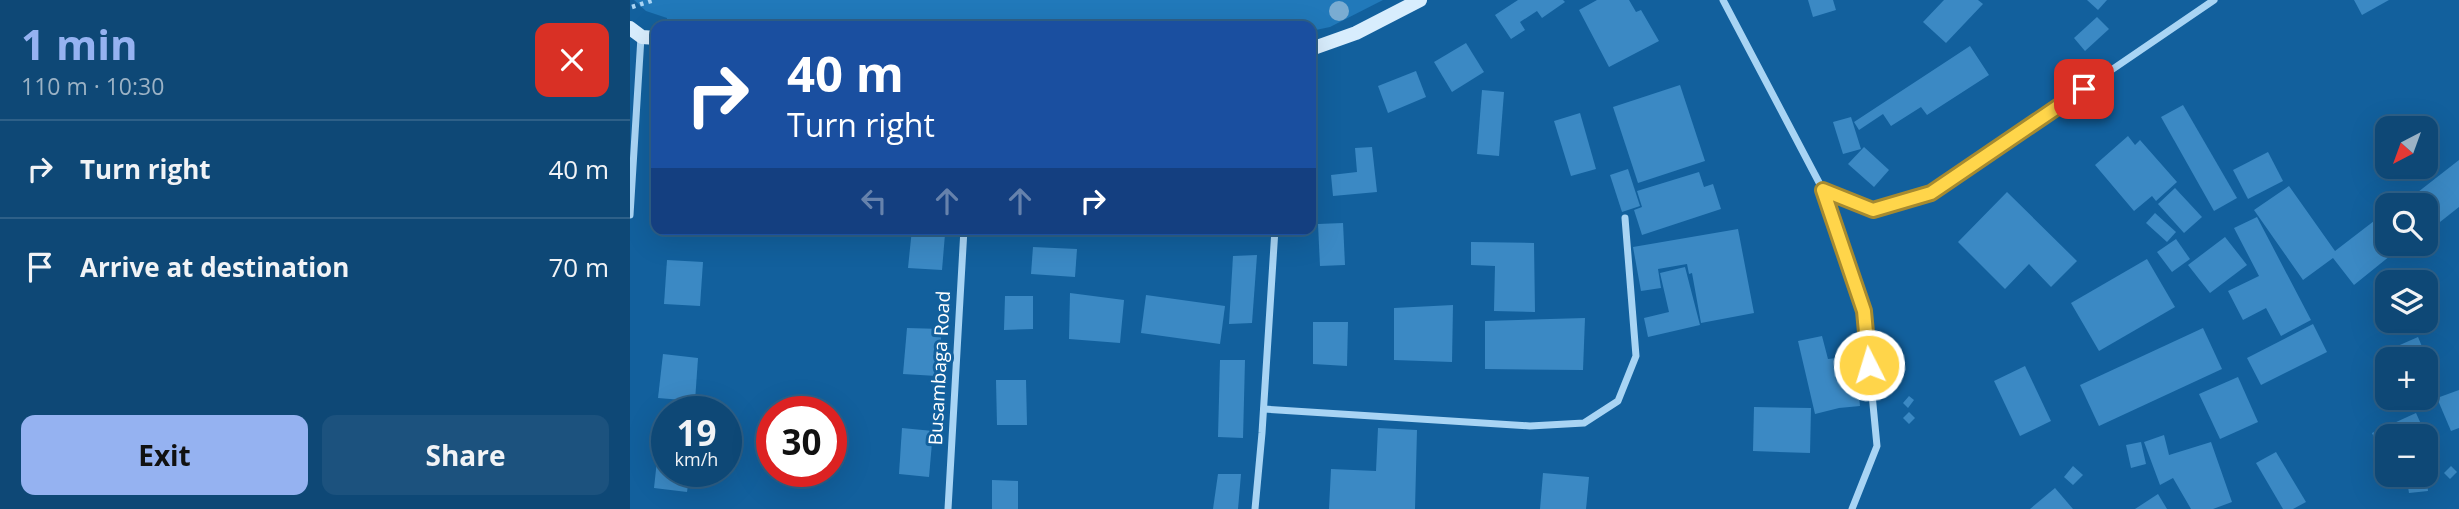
<!DOCTYPE html>
<html lang="en">
<head>
<meta charset="utf-8">
<style>
  :root { --surface:#0e4876; --page:#1c527e; --text:#f1f3f6; --muted:#9bb2c5; --line:#2e6088; --accent:#95b2f1 }
  body { margin:0; font-family:"Open Sans",sans-serif; background:var(--page); color:var(--text); height:100vh; display:flex; flex-direction:column; font-size:26px; white-space:nowrap }
  * { box-sizing:border-box; margin:0 }
  p { font-size:23px; color:var(--muted) }
  .icon { flex:none; width:38px; height:38px; fill:none; stroke:currentColor; stroke-width:2; stroke-linecap:round; stroke-linejoin:round }
  .map { position:relative; flex:1; overflow:hidden }
  .drawer { display:flex; flex-direction:column; background:var(--surface); width:630px }
  .drawer>* { flex:none }
  .banner { position:absolute; left:21px; top:21px; width:665px; height:214px; border-radius:14px; box-shadow:0 7px 28px #0002,0 0 0 2px var(--line); background:#1a4fa0; color:#fff; overflow:hidden }
  .needle { width:46px; rotate:221deg }
  .tools { position:absolute; left:1745px; top:116px; display:grid; gap:14px }
  .tools a { display:grid; place-items:center; width:63px; height:63px; border-radius:14px; background:var(--surface); box-shadow:0 7px 28px #0002,0 0 0 2px var(--line); font-size:35px }
  .speed { position:absolute; left:21px; top:396px; display:flex; gap:14px; font-size:35px; font-weight:700; text-align:center }
  .speed>* { display:grid; place-content:center; width:91px; height:91px; border-radius:50%; background:var(--surface); box-shadow:0 7px 28px #0002,0 0 0 2px var(--line); line-height:1 }
  .speed small { font-size:18px; font-weight:400 }
  .speed .limit { border:10px solid #d22; background:#fff; color:#111 }
  .pin { position:absolute; display:grid; place-items:center; width:60px; height:60px; color:#fff; margin:-30px; border-radius:14px; box-shadow:0 4px 10px #0006 }
  .me { position:absolute; width:77px; margin:-38px; rotate:355deg; stroke-linejoin:round; filter:drop-shadow(0 0 5px #0008) }
  .turn { display:flex; align-items:center; gap:24px; height:147px; padding:0 21px; font-size:32px }
  .turn .icon { width:91px; height:91px; stroke-width:2.5 }
  .turn b { display:block; font-size:49px; line-height:60px }
  .lanes { display:flex; align-items:center; height:66px; padding:0 21px; background:#0003; justify-content:center; gap:35px; direction:ltr }
  .lanes .off { opacity:.35 }
  .round { display:grid; place-items:center; flex:none; width:74px; height:74px; border-radius:14px; background:var(--page) }
  .overview { display:flex; align-items:center; justify-content:space-between; height:119px; padding:0 21px }
  h1 { font-size:42px; font-weight:700; line-height:52px; color:var(--accent) }
  .primary-button { display:flex; gap:14px; margin-top:auto; padding:14px 21px }
  .primary-button a { flex:1; height:80px; border-radius:14px; background:var(--accent); color:#111; font-size:28px; font-weight:700; line-height:80px; text-align:center }
  .primary-button a+a { background:var(--page); color:var(--text) }
  ul { padding:0; list-style:none }
  li { display:flex; align-items:center; gap:21px; height:98px; padding:0 21px; border-top:2px solid var(--line) }
  li div { flex:1 }
  li b { display:block; font-size:26px }
  li em { font-style:normal }
  main { display:flex; flex:1; min-height:0 }
  .map>svg:first-child { display:block }
  .green { fill:#2179ba }
  .building { fill:#3b89c4 }
  .lines { fill:none; stroke-linecap:round; stroke-linejoin:round }
  .path { stroke:#a8d4f4; stroke-width:4.5; stroke-dasharray:3.5 5; stroke-linecap:butt }
  .street { stroke:#a8d4f4; stroke-width:7 }
  .secondary { stroke:#d8edfd; stroke-width:14 }
  .tree { fill:#7aacd2 }
  .route-casing { stroke:#a68a30; stroke-width:18 }
  .route { stroke:#ffd54a; stroke-width:12 }
  .labels { text-anchor:middle; stroke-width:6; stroke-linejoin:round; paint-order:stroke }
  .street-label { font-size:19px; fill:#fff; stroke:#12609d }
</style>
</head>
<body>
<main>
<section class="drawer">
<div class="overview"><div><h1>1 min</h1><p>110 m · 10:30</p></div><a class="round" style="background:#d93025;color:#fff"><svg class="icon" aria-label="close" viewBox="0 0 24 24"><path d="M6 6l12 12M18 6L6 18"/></svg></a></div>
<ul>
<li><svg class="icon" aria-label="right" viewBox="0 0 24 24"><path d="M7 20v-9h11M14 6l5 5-5 5"/></svg><div><b>Turn right</b></div><em>40 m</em></li>
<li><svg class="icon" aria-label="arrive" viewBox="0 0 24 24"><path d="M6 21V4h12l-3 4 3 4H6"/></svg><div><b>Arrive at destination</b></div><em>70 m</em></li>
</ul>
<div class="primary-button"><a>Exit</a><a>Share</a></div>
</section>
<div class="map">
<svg width="1829" height="509" viewBox="0 0 1829 509">
  <rect width="100%" height="100%" fill="#12609d"/>
  <!-- green -->
  <path class="green" d="M 4,0 L 753,0 L 700,27 L 681,31 L 681,26 L 37,26 L 37,18 L 16,11 Z"/>
  <!-- building -->
  <g class="building">
    <path d="M 888,0 L 933,0 L 935,2 L 912,18 L 907,11 L 890,22 L 895,30 L 881,39 L 865,15 Z"/>
    <path d="M 967,0 L 999,0 L 1006,12 L 1011,10 L 1029,41 L 979,67 L 949,10 Z"/>
    <path d="M 1178,0 L 1203,0 L 1206,10 L 1183,17 Z"/>
    <path d="M 1314,0 L 1348,0 L 1353,4 L 1316,43 L 1293,22 Z"/>
    <path d="M 1457,0 L 1477,0 L 1468,10 Z"/>
    <path d="M 1724,0 L 1759,0 L 1732,15 Z"/>
    <path d="M 1467,17 L 1479,29 L 1455,51 L 1444,38 Z"/>
    <path d="M 836,43 L 854,72 L 822,92 L 804,62 Z"/>
    <path d="M 1340,46 L 1359,75 L 1297,115 L 1291,107 L 1261,126 L 1253,114 L 1229,130 L 1224,122 Z"/>
    <path d="M 786,71 L 796,97 L 758,113 L 748,86 Z"/>
    <path d="M 1050,85 L 1075,161 L 1008,183 L 983,107 Z"/>
    <path d="M 852,90 L 874,92 L 869,156 L 847,154 Z"/>
    <path d="M 1553,105 L 1607,198 L 1584,211 L 1531,117 Z"/>
    <path d="M 950,113 L 966,169 L 941,176 L 924,121 Z"/>
    <path d="M 1221,117 L 1231,149 L 1213,154 L 1203,122 Z"/>
    <path d="M 1498,136 L 1505,145 L 1510,140 L 1547,182 L 1526,201 L 1522,196 L 1504,211 L 1465,165 Z"/>
    <path d="M 742,147 L 747,192 L 703,196 L 701,175 L 727,172 L 725,148 Z"/>
    <path d="M 1234,147 L 1259,170 L 1244,187 L 1218,164 Z"/>
    <path d="M 1638,152 L 1653,181 L 1618,199 L 1603,170 Z"/>
    <path d="M 1829,160 L 1829,207 L 1810,222 L 1788,192 Z"/>
    <path d="M 998,169 L 1010,206 L 992,212 L 980,175 Z"/>
    <path d="M 1069,172 L 1074,187 L 1083,184 L 1091,209 L 1012,235 L 1004,210 L 1012,207 L 1007,191 Z"/>
    <path d="M 1659,186 L 1705,251 L 1757,211 L 1757,243 L 1776,243 L 1724,285 L 1703,258 L 1673,280 L 1624,210 Z"/>
    <path d="M 1545,188 L 1572,217 L 1554,233 L 1528,204 Z"/>
    <path d="M 1377,192 L 1447,261 L 1421,287 L 1399,264 L 1375,289 L 1328,242 Z"/>
    <path d="M 1779,194 L 1788,205 L 1765,205 Z"/>
    <path d="M 1525,213 L 1546,232 L 1537,242 L 1516,223 Z"/>
    <path d="M 1627,217 L 1681,320 L 1651,336 L 1636,308 L 1613,320 L 1598,291 L 1629,276 L 1604,228 Z"/>
    <path d="M 713,223 L 715,265 L 690,266 L 688,224 Z"/>
    <path d="M 41,229 L 72,229 L 72,234 L 41,233 Z"/>
    <path d="M 282,229 L 315,234 L 312,270 L 278,268 Z"/>
    <path d="M 1108,229 L 1124,313 L 1071,323 L 1062,273 L 1059,274 L 1057,264 L 1028,269 L 1031,288 L 1011,291 L 1003,247 Z"/>
    <path d="M 1595,237 L 1617,265 L 1580,293 L 1558,265 Z"/>
    <path d="M 1546,239 L 1560,259 L 1542,272 L 1527,252 Z"/>
    <path d="M 841,242 L 904,243 L 905,312 L 864,311 L 865,266 L 841,265 Z"/>
    <path d="M 403,247 L 447,249 L 445,277 L 401,274 Z"/>
    <path d="M 627,255 L 622,323 L 599,324 L 603,256 Z"/>
    <path d="M 1517,259 L 1545,307 L 1469,351 L 1441,303 Z"/>
    <path d="M 37,260 L 73,262 L 70,306 L 34,304 Z"/>
    <path d="M 1055,267 L 1070,325 L 1018,337 L 1014,318 L 1039,312 L 1030,273 Z"/>
    <path d="M 440,293 L 494,300 L 490,343 L 439,339 Z"/>
    <path d="M 516,295 L 595,306 L 590,344 L 511,333 Z"/>
    <path d="M 375,296 L 403,296 L 403,329 L 374,330 Z"/>
    <path d="M 823,305 L 822,362 L 764,360 L 764,308 Z"/>
    <path d="M 955,318 L 953,370 L 855,369 L 855,321 Z"/>
    <path d="M 683,322 L 718,322 L 717,366 L 683,364 Z"/>
    <path d="M 1683,324 L 1697,352 L 1631,385 L 1617,358 Z"/>
    <path d="M 277,328 L 312,329 L 307,376 L 273,374 Z"/>
    <path d="M 1573,328 L 1592,369 L 1469,426 L 1450,385 Z"/>
    <path d="M 1192,336 L 1198,359 L 1225,356 L 1230,406 L 1209,408 L 1185,414 L 1168,341 Z"/>
    <path d="M 1788,337 L 1799,363 L 1796,365 L 1796,359 L 1757,359 L 1757,379 L 1747,355 Z"/>
    <path d="M 33,354 L 68,358 L 65,401 L 28,398 Z"/>
    <path d="M 590,360 L 615,360 L 613,438 L 588,437 Z"/>
    <path d="M 1395,366 L 1421,421 L 1390,436 L 1364,381 Z"/>
    <path d="M 1796,371 L 1810,386 L 1800,396 L 1796,391 Z"/>
    <path d="M 1608,377 L 1628,422 L 1590,439 L 1569,394 Z"/>
    <path d="M 366,380 L 396,380 L 397,425 L 367,425 Z"/>
    <path d="M 1829,390 L 1829,428 L 1821,431 L 1807,398 Z"/>
    <path d="M 1279,396 L 1284,400 L 1278,408 L 1273,403 Z"/>
    <path d="M 1124,407 L 1181,408 L 1180,453 L 1123,451 Z"/>
    <path d="M 1279,412 L 1285,418 L 1279,424 L 1273,418 Z"/>
    <path d="M 1786,413 L 1800,444 L 1796,446 L 1796,436 L 1757,436 L 1757,466 L 1742,433 Z"/>
    <path d="M 272,428 L 303,431 L 299,477 L 269,474 Z"/>
    <path d="M 748,428 L 787,430 L 785,509 L 699,509 L 701,469 L 746,471 Z"/>
    <path d="M 1534,435 L 1539,455 L 1581,442 L 1602,502 L 1583,509 L 1561,509 L 1543,478 L 1530,485 L 1514,442 Z"/>
    <path d="M 1511,442 L 1516,464 L 1501,468 L 1496,445 Z"/>
    <path d="M 28,451 L 37,452 L 37,471 L 60,471 L 57,492 L 24,488 Z"/>
    <path d="M 1646,452 L 1676,502 L 1663,509 L 1653,509 L 1626,463 Z"/>
    <path d="M 1443,466 L 1453,475 L 1443,485 L 1434,477 Z"/>
    <path d="M 1821,466 L 1827,472 L 1820,479 L 1814,473 Z"/>
    <path d="M 913,473 L 959,477 L 956,509 L 910,509 Z"/>
    <path d="M 588,474 L 611,474 L 608,509 L 583,509 Z"/>
    <path d="M 1776,474 L 1796,474 L 1798,491 L 1779,493 Z"/>
    <path d="M 362,480 L 388,481 L 388,509 L 362,509 Z"/>
    <path d="M 1425,488 L 1443,509 L 1400,509 Z"/>
    <path d="M 1528,494 L 1537,509 L 1505,509 Z"/>
  </g>
  <g class="lines">
    <!-- path -->
    <path class="path" d="M 2,7 L 24,0"/>
    <!-- street -->
    <g class="street">
      <path d="M 1093,0 L 1193,190 L 1234,311 L 1247,446 L 1222,509"/>
      <path d="M 1193,190 L 1243,210 L 1301,193 L 1584,0"/>
      <path d="M 0,215 L 11,37"/>
      <path d="M 634,409 L 900,426 L 954,423 L 988,401 L 1006,356 L 995,218"/>
      <path d="M 318,509 L 334,229"/>
      <path d="M 625,509 L 632,433 L 645,229"/>
    </g>
    <!-- secondary -->
    <g class="secondary">
      <path d="M 0,28 L 12,37 L 26,38"/>
      <path d="M 681,49 L 726,33 L 790,0"/>
    </g>
  </g>
  <!-- trees -->
  <circle class="tree" cx="709" cy="11" r="10"/>
  <g class="lines">
    <!-- route casing -->
    <g class="route-casing">
      <path id="route" d="M 1239,365 L 1234,311 L 1193,190 L 1243,210 L 1301,193 L 1454,89"/>
    </g>
    <!-- route -->
    <use href="#route" class="route"/>
  </g>
  <g class="labels">
    <!-- street labels -->
    <g class="street-label">
      <text transform="translate(309 368) rotate(-87)" y="7">Busambaga Road</text>
    </g>
  </g>
</svg>
<div class="tools">
<a><svg class="needle" viewBox="-14 -14 28 28"><path d="M0-13l5 13h-10z" fill="#e53935"/><path d="M0 13l5-13h-10z" fill="#9bb2c5"/></svg></a>
<a><svg class="icon" aria-label="search" viewBox="0 0 24 24"><circle cx="10" cy="10" r="6"/><path d="M15 15l6 6"/></svg></a>
<a><svg class="icon" aria-label="layers" viewBox="0 0 24 24"><path d="M12 4l9 5-9 5-9-5zM3 14l9 5 9-5"/></svg></a>
<a>+</a>
<a>−</a>
</div>
<div class="speed"><div>19<small>km/h</small></div><div class="limit">30</div></div>
<div class="pin" style="left:1454px;top:89px;background:#d93025"><svg class="icon" aria-label="arrive" viewBox="0 0 24 24"><path d="M6 21V4h12l-3 4 3 4H6"/></svg></div>
<svg class="me" style="left:1239px;top:365px" viewBox="-20 -20 40 40"><circle r="17" fill="#ffd54a" stroke="#fff" stroke-width="3"/><path d="M0-11L8 9 0 5-8 9z" fill="#fff"/></svg>
<div class="banner">
<div class="turn"><svg class="icon" aria-label="right" viewBox="0 0 24 24"><path d="M7 20v-9h11M14 6l5 5-5 5"/></svg><div><b>40 m</b>Turn right</div></div>
<div class="lanes"><svg class="icon off" aria-label="left" viewBox="0 0 24 24"><path d="M17 20v-9H6M10 6l-5 5 5 5"/></svg><svg class="icon off" aria-label="ahead" viewBox="0 0 24 24"><path d="M12 20V5M6 11l6-6 6 6"/></svg><svg class="icon off" aria-label="ahead" viewBox="0 0 24 24"><path d="M12 20V5M6 11l6-6 6 6"/></svg><svg class="icon" aria-label="right" viewBox="0 0 24 24"><path d="M7 20v-9h11M14 6l5 5-5 5"/></svg></div>
</div>
</div>
</main>
</body>
</html>
